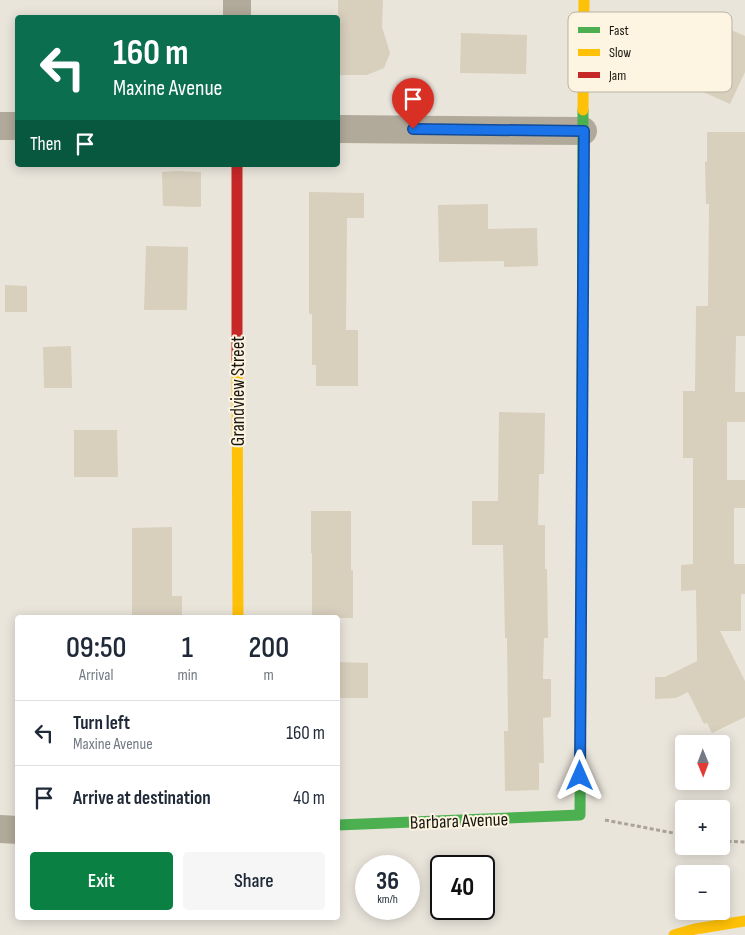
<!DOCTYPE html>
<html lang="en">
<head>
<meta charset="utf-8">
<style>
  :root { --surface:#fff; --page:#f6f6f7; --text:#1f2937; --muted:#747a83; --line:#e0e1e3; --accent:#0b8043 }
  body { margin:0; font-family:"Sofia Sans Condensed",sans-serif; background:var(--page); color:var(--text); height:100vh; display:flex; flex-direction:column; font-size:19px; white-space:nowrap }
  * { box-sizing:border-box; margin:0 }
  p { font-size:16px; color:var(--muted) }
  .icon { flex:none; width:28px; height:28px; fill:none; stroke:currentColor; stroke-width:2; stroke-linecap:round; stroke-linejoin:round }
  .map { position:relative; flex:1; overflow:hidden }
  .details { position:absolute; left:15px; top:615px; width:325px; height:305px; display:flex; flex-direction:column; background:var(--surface); border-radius:5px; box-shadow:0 2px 12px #0003 }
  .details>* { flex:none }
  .banner { position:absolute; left:15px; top:15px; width:325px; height:152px; border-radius:5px; box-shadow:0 2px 12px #0003; background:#0b6e4f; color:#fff; overflow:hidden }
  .needle { width:32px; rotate:179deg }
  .tools { position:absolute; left:675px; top:735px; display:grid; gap:10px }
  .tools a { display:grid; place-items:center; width:55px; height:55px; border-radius:5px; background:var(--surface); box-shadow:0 2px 12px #0003; font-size:25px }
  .speed { position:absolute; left:355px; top:855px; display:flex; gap:10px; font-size:25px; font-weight:700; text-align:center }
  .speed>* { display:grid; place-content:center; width:65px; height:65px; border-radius:50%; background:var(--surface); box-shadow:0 2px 12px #0003; line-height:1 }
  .speed small { font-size:12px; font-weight:400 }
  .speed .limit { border:2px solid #111; border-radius:8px; background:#fff; color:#111 }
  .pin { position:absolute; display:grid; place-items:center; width:42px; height:42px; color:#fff; margin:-51px -21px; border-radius:50% 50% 50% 0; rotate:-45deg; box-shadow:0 0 5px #0007 }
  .pin .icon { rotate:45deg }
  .me { position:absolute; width:55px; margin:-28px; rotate:0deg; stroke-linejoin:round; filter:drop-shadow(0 0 4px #0008) }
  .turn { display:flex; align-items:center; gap:18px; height:105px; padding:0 15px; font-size:22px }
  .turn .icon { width:65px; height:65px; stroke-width:2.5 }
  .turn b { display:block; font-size:35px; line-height:42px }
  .then { display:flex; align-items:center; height:48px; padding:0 15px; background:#0003; gap:10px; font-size:19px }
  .eta { display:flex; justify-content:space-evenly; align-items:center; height:85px; text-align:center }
  .eta b { font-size:30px; font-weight:600; line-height:35px }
  .action { display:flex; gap:10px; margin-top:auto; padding:10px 15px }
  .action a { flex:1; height:58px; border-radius:5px; background:var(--accent); color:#fff; font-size:20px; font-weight:600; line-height:58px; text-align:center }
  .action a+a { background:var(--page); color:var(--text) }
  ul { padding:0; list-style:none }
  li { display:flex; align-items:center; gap:15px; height:65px; padding:0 15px; border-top:1px solid var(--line) }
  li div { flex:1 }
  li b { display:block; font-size:19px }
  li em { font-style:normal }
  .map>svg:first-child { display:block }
  .building { fill:#d8cfbd }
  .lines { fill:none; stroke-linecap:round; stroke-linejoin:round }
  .path { stroke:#a9a497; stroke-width:3; stroke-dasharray:4 2.5; stroke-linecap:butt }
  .street { stroke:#b1aa9a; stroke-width:28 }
  .fast { stroke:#4caf50; stroke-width:11 }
  .slow { stroke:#ffc107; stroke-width:11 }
  .jam { stroke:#c62828; stroke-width:11 }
  .route-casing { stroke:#114b97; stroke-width:12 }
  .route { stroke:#1a73e8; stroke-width:9 }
  .labels { text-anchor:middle; stroke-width:4; stroke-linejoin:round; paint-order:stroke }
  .street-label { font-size:19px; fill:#19160f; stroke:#fdf4e2 }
  .key { fill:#fdf4e2; stroke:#b9b1a3; stroke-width:1 }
  .key-label { font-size:14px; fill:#19160f }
</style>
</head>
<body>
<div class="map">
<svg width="745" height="935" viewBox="0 0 745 935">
  <rect width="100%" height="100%" fill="#eae5db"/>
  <!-- building -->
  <g class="building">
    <path d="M 338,0 L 383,0 L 382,27 L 390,53 L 384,68 L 367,75 L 338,75 Z"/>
    <path d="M 720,25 L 745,36 L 745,72 L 730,104 L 692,87 Z"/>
    <path d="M 461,33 L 527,35 L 526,74 L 460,73 Z"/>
    <path d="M 707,132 L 745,132 L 745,336 L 736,336 L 735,392 L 745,392 L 745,422 L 727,422 L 727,480 L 745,480 L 745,508 L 734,508 L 734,564 L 745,564 L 745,594 L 741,594 L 741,631 L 720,631 L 745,681 L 745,717 L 712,733 L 707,723 L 704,724 L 688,692 L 676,698 L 655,699 L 655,677 L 665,677 L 697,661 L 696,590 L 681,591 L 681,565 L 693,564 L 693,458 L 683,458 L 683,391 L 695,391 L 696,306 L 708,306 L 709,204 L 706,204 L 705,162 L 707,162 Z"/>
    <path d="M 177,171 L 201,172 L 201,207 L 163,206 L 162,172 Z"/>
    <path d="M 309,192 L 364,193 L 364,218 L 347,218 L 346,330 L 358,330 L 358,386 L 316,386 L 316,365 L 312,365 L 312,314 L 309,314 Z"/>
    <path d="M 488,204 L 488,229 L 537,228 L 538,266 L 504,267 L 504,261 L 439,262 L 438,205 Z"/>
    <path d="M 146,246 L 188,247 L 187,310 L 144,310 Z"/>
    <path d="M 5,285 L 27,286 L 27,312 L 5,312 Z"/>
    <path d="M 71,346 L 72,388 L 44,388 L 43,347 Z"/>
    <path d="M 499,412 L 545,413 L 544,474 L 539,474 L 538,525 L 545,525 L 545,569 L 547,569 L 548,638 L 544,638 L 543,679 L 551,679 L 551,717 L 543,718 L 544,763 L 539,763 L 539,790 L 505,791 L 504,731 L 508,731 L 507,638 L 505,638 L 503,545 L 472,545 L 472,501 L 498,501 Z"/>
    <path d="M 74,430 L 117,430 L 118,477 L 74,477 Z"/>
    <path d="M 311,511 L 351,511 L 351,570 L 353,570 L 353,618 L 312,618 L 312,553 L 311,553 Z"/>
    <path d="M 172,527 L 172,596 L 182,596 L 182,617 L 132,617 L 132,528 Z"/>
    <path d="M 338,662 L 368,663 L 368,698 L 338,698 Z"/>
  </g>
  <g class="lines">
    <!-- path -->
    <g class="path">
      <path d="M 605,820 L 684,835"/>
      <path d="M 721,841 L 745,842"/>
    </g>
    <!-- street -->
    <g class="street">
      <path d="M 237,18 L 237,0"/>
      <path d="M 0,126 L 18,126"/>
      <path d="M 338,129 L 583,131"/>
      <path d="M 0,829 L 18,830"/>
    </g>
    <!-- fast -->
    <g class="fast">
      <path d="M 582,442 L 583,110"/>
      <path d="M 338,825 L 580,815 L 581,642"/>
    </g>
    <!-- slow -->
    <g class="slow">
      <path d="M 583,110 L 584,0"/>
      <path d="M 237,359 L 238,618"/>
      <path d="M 581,642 L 582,442"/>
      <path d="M 674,935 L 695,929 L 745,921"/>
    </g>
    <!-- jam -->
    <path class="jam" d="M 237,165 L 237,359"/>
  </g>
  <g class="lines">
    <!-- route casing -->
    <g class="route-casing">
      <path id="route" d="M 413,129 L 584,131 L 580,776"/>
    </g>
    <!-- route -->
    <use href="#route" class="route"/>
  </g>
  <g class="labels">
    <!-- street labels -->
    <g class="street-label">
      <text transform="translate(237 391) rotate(-90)" y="7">Grandview Street</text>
      <text transform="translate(459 820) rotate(-2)" y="7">Barbara Avenue</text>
    </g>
  </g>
  <!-- legend -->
  <rect x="568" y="12" width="164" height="80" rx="8" class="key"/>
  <rect x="578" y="27" width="22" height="6" fill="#4caf50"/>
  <rect x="578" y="49" width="22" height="7" fill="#ffc107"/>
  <rect x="578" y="72" width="22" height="6" fill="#c62828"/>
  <g class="key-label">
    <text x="609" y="35">Fast</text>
    <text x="609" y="57">Slow</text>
    <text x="609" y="80">Jam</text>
  </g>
</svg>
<div class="tools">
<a><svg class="needle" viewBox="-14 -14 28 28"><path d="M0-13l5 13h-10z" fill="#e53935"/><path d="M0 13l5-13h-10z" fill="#747a83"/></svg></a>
<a>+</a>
<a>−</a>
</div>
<div class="speed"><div>36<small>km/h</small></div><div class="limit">40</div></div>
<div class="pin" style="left:413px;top:129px;background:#d93025"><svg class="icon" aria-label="arrive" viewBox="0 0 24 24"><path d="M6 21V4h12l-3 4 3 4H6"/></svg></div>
<svg class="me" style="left:580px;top:776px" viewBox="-20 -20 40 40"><path d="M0-17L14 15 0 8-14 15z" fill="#1a73e8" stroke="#fff" stroke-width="4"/></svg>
<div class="banner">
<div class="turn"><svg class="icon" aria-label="left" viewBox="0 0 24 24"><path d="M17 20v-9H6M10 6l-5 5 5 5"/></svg><div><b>160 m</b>Maxine Avenue</div></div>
<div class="then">Then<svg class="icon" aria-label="arrive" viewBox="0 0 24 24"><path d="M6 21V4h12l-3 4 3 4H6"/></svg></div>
</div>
<section class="details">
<div class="eta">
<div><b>09:50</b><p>Arrival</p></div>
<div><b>1</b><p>min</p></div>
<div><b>200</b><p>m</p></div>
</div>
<ul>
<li><svg class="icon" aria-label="left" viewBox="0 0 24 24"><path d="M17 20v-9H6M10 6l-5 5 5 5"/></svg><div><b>Turn left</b><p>Maxine Avenue</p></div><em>160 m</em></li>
<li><svg class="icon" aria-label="arrive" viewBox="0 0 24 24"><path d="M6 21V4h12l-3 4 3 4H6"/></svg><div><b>Arrive at destination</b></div><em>40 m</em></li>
</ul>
<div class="action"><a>Exit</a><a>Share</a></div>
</section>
</div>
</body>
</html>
